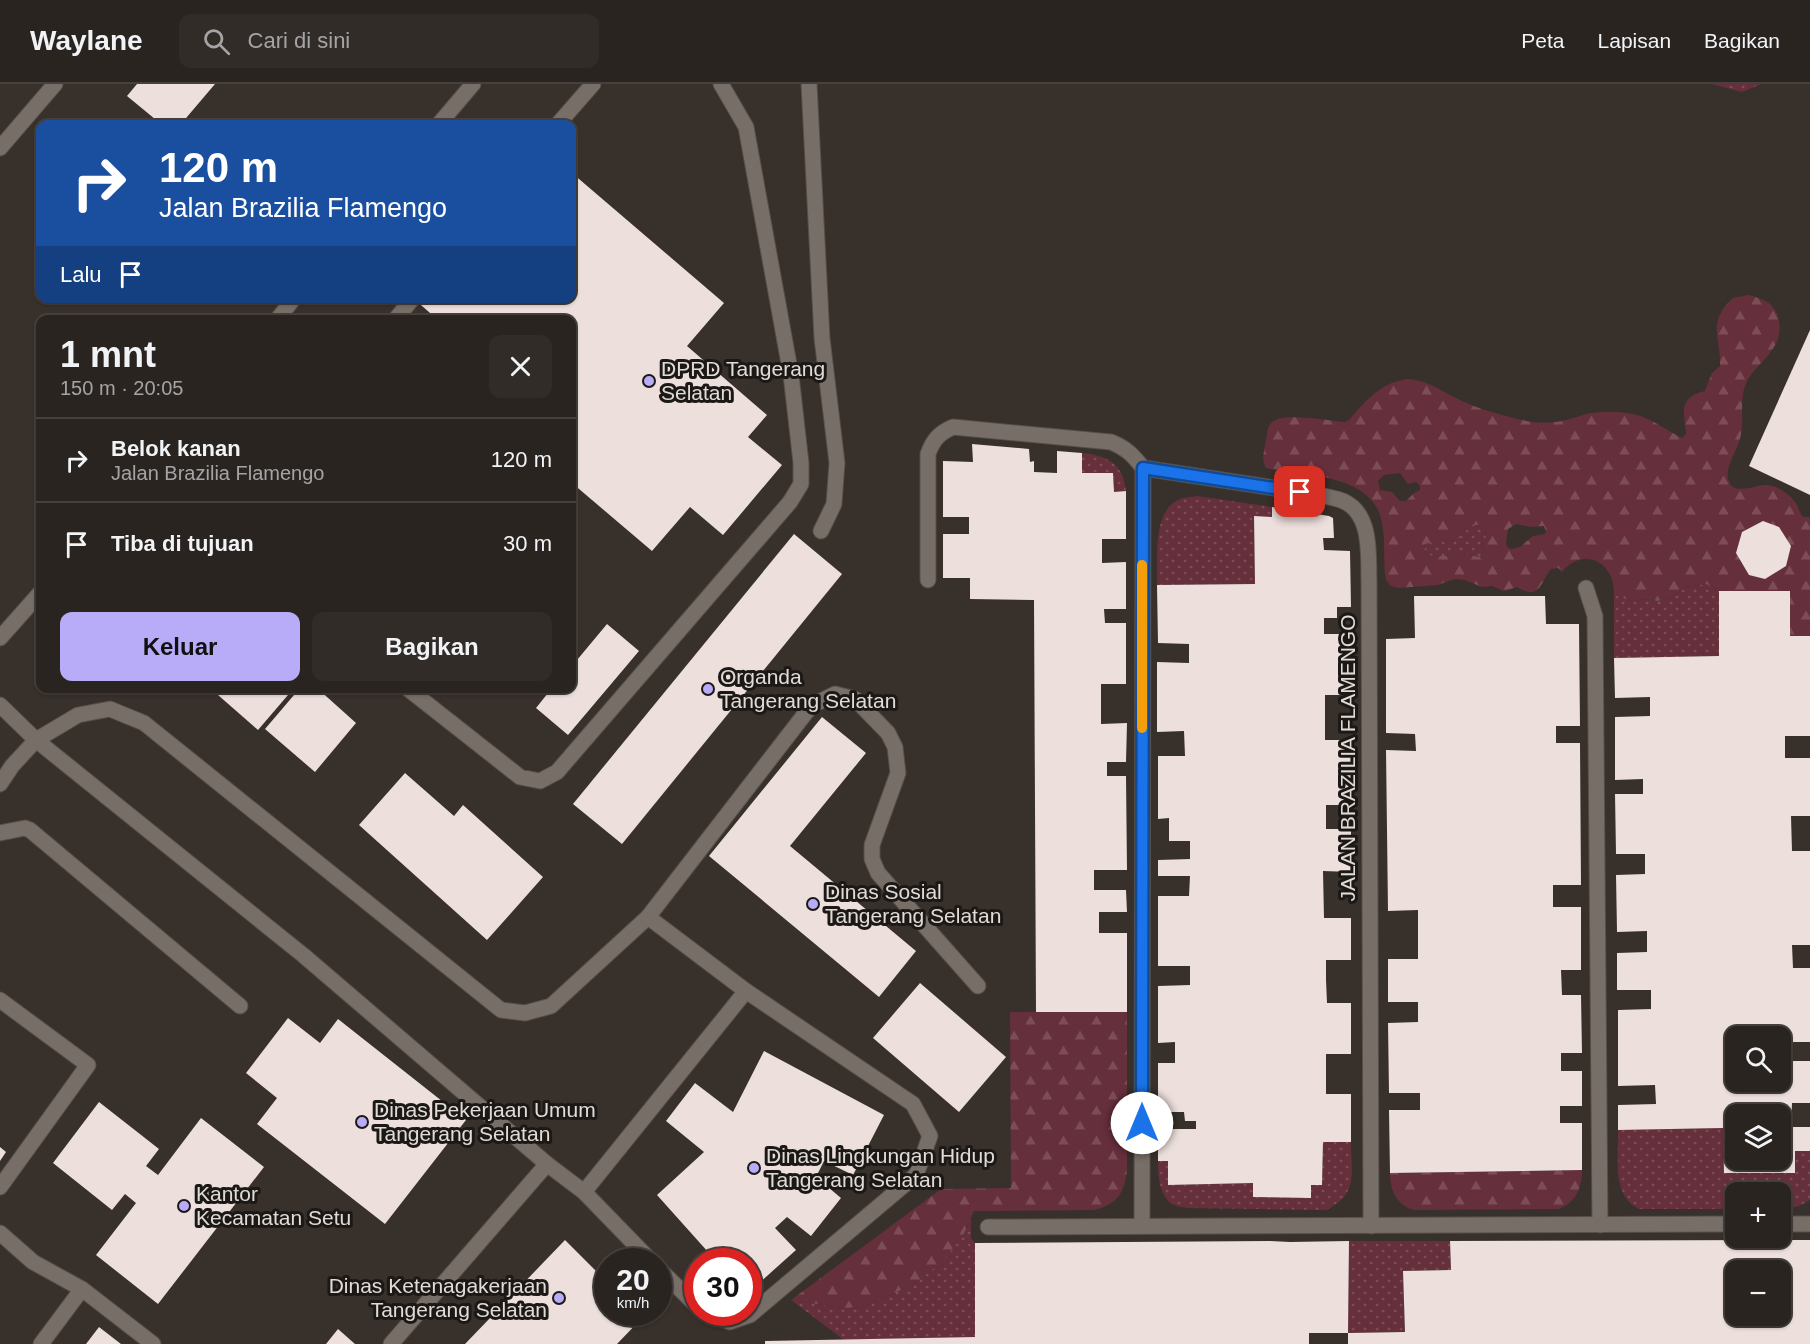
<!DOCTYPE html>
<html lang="id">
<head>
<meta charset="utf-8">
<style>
  :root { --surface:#2a2420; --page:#322c29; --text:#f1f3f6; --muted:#a5a4a5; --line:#46413e; --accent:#b8abf7 }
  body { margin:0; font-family:Arial,sans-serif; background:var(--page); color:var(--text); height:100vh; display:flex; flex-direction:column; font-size:22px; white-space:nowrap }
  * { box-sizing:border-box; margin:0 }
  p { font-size:20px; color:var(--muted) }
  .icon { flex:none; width:33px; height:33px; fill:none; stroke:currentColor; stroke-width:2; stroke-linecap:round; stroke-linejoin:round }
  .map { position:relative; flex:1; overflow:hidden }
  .drawer { position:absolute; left:36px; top:231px; width:540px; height:378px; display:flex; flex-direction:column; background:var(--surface); border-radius:12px; box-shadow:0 2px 4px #0004,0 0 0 2px var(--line) }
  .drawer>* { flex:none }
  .banner { position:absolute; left:36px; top:36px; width:540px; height:183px; border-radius:12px; box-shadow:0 2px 4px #0004,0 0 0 2px var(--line); background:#1a4fa0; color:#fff; overflow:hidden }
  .tools { position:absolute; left:1725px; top:942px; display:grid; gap:12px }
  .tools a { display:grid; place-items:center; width:66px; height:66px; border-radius:12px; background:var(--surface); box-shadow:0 2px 4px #0004,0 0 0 2px var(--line); font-size:30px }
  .speed { position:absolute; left:594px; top:1164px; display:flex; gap:12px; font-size:30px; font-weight:700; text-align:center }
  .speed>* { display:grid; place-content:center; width:78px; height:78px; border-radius:50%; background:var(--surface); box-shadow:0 2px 4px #0004,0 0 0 2px var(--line); line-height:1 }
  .speed small { font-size:15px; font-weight:400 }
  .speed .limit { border:9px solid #d22; background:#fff; color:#111 }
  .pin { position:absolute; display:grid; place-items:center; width:51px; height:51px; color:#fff; margin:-26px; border-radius:12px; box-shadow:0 3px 9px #0006 }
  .me { position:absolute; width:66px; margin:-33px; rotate:0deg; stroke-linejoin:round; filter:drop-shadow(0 0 4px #0008) }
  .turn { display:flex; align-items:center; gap:21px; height:126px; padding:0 24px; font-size:27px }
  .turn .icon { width:78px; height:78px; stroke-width:2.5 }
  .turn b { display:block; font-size:42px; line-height:51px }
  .then { display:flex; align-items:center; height:57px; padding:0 24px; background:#0003; gap:12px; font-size:22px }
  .round { display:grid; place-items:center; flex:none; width:63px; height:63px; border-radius:12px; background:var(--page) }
  .overview { display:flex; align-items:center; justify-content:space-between; height:102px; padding:0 24px }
  h1 { font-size:36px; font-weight:700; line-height:45px }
  .primary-button { display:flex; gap:12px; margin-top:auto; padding:12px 24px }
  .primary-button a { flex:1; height:69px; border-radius:12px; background:var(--accent); color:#111; font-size:24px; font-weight:700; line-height:69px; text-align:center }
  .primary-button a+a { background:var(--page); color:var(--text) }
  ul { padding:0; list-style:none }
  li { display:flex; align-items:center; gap:18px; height:84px; padding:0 24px; border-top:2px solid var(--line) }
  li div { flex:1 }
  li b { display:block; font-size:22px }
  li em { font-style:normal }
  header { display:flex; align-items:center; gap:36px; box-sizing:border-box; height:84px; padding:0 30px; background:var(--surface); border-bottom:2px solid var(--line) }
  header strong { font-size:28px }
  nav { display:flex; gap:33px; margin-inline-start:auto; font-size:21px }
  .search { width:420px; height:54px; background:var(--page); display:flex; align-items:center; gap:15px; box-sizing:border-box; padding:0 21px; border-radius:12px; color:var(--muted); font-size:22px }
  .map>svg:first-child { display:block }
  .green { fill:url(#green-dots) }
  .forest { fill:url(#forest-firs); fill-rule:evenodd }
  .building { fill:#ecdfdc; fill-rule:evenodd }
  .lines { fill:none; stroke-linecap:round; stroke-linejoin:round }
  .lane-casing { stroke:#554f49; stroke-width:17 }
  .street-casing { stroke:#554f49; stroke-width:17 }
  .secondary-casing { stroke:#554f49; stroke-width:17 }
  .lane { stroke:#786e68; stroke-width:15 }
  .street { stroke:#786e68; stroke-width:15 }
  .secondary { stroke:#786e68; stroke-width:15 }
  .route-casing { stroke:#114b97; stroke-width:15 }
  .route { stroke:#1a73e8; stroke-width:10 }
  .slow { stroke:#f59e0b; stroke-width:10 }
  .poi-dot { fill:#b8abf7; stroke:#1c1816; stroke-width:2 }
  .labels { text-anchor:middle; stroke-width:6; stroke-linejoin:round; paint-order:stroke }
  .poi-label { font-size:21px; fill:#e0dbd7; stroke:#1c1816; text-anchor:start }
  .street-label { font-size:21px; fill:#e0dbd7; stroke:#1c1816 }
</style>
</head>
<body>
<header>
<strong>Waylane</strong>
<div class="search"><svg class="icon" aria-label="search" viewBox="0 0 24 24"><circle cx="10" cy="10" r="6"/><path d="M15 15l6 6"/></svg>Cari di sini</div>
<nav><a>Peta</a><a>Lapisan</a><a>Bagikan</a></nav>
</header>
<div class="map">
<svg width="1810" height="1260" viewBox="0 0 1810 1260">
  <defs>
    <pattern id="green-dots" width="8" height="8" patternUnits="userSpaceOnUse" patternTransform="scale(1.5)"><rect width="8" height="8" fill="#662f3c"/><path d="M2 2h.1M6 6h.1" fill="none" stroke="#7c4d57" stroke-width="1.8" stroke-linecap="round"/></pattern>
    <pattern id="forest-firs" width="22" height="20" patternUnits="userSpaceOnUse" patternTransform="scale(1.5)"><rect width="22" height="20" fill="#662f3c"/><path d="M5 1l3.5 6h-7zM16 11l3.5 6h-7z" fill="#7c4d57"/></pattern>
  </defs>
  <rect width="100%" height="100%" fill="#38302a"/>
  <!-- green -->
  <g class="green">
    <path d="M 1712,0 L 1762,0 L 1742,8 Z"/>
    <path d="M 1082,369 C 1108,372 1123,379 1126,407 L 1114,408 L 1113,389 L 1082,389 Z"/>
    <path d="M 1197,412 L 1272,423 L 1272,433 L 1254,432 L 1255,500 L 1157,501 C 1158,477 1152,428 1178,416 C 1184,413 1191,413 1197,412 Z"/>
    <path d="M 1472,441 L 1482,441 L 1485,443 L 1486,454 L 1481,459 L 1484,467 L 1481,473 C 1475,473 1469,470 1462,470 C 1449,469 1436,477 1424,468 L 1425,460 L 1432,458 L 1453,457 Z"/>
    <path d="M 1706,500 L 1719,507 L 1719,572 L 1614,574 L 1614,510 L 1632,518 L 1645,515 L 1657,517 L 1669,515 L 1686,503 Z"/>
    <path d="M 1723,1044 L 1725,1089 L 1795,1089 L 1795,1067 L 1810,1067 L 1810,1116 C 1801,1122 1792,1125 1781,1125 L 1780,1108 L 1736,1108 L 1735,1125 L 1639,1125 C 1611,1111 1619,1074 1618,1046 Z"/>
    <path d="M 1323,1058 L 1351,1058 C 1351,1088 1359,1111 1326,1126 L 1187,1124 C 1183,1123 1175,1122 1172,1120 C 1159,1111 1158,1091 1158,1077 L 1168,1077 L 1168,1101 L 1253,1099 L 1311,1114 L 1311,1101 L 1322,1100 Z"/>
    <path d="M 971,1135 L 971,1154 L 975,1159 L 975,1253 L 844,1256 L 791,1216 L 842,1224 L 862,1223 L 901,1206 L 916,1199 L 963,1152 Z"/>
    <path d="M 1349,1157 L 1450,1157 L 1451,1186 L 1404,1187 L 1405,1248 L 1348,1249 Z"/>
  </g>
  <!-- forest -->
  <g class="forest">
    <path d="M 1749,211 C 1755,213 1764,215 1770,220 C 1783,232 1782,253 1772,266 C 1764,278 1752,286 1746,299 C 1738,318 1746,339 1739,358 C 1735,371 1724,384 1729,398 C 1735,412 1756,400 1767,401 C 1779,402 1791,411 1797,421 C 1799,426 1800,429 1803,433 L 1810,433 L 1810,552 L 1790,552 L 1789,507 L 1719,507 L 1706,500 L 1686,503 L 1669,515 L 1657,517 L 1645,515 L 1632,518 L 1614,510 C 1615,477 1582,462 1561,489 L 1562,487 L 1558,484 L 1551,485 C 1540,499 1540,517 1517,503 L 1504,507 L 1492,502 L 1482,503 L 1465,496 L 1454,495 L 1438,501 L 1398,504 L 1391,502 L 1386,496 C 1382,475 1387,452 1380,431 C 1368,391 1301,390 1266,384 C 1261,375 1264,367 1266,357 C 1267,351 1267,343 1271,339 C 1281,327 1329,337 1345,338 L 1349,336 C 1363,320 1380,299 1403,296 C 1422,293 1438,305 1454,313 C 1466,319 1480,325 1492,328 C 1513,334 1534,341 1555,338 C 1566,337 1576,333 1586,330 C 1601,327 1617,327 1632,330 C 1651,333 1665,346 1682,354 L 1686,350 C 1684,326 1678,314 1705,307 L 1712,289 L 1720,282 C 1721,253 1706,239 1733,214 ZM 1400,389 L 1408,400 L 1416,398 L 1420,402 L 1420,406 L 1414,409 L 1406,417 L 1400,417 L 1392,408 L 1380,406 L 1378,397 L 1384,391 ZM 1516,440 L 1532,443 L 1544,442 L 1546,448 L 1545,450 L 1533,452 L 1520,463 L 1511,465 L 1507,463 L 1506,458 L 1508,445 ZM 1472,441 L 1482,441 L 1485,443 L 1486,453 L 1481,459 L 1484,467 L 1481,473 C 1475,473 1469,470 1462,470 C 1449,469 1436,477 1424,468 L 1425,460 C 1435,457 1447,460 1457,455 C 1463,452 1467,445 1472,441 Z"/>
    <path d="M 1010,928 L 1127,928 L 1127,1086 C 1125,1108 1117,1121 1094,1126 L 974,1127 L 963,1152 L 942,1178 L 916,1199 L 901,1206 L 862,1223 L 842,1224 L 791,1216 L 941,1105 L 1011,1104 Z"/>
    <path d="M 1582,1086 C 1582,1104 1576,1118 1559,1125 L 1414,1126 C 1396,1121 1390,1106 1390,1089 Z"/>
  </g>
  <!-- building -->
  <g class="building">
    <path d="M 137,0 L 215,0 L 181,40 L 161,40 L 127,12 Z"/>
    <path d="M 572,89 L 724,219 L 687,262 L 767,331 L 748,353 L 782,381 L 723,451 L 690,423 L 652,467 L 572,399 L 572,236 L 438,236 L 413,214 L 572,214 Z"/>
    <path d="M 1810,246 L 1810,411 L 1749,382 Z"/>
    <path d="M 972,360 L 1029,365 L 1030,378 L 1034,377 L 1034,388 L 1057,389 L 1057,367 L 1082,369 L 1082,389 L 1113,389 L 1114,408 L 1126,407 L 1126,455 L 1102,455 L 1102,479 L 1126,478 L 1126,525 L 1104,525 L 1105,539 L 1126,539 L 1126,600 L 1101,600 L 1101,640 L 1127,639 L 1126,678 L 1107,678 L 1107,692 L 1126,692 L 1127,786 L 1094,786 L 1094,806 L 1126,806 L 1127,828 L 1099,828 L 1099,849 L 1127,849 L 1127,928 L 1036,928 L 1034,516 L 970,515 L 970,494 L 943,494 L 943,450 L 969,450 L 969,433 L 943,433 L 943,377 L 973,378 Z"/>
    <path d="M 1272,423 L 1329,432 L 1333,434 L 1334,454 L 1323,454 L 1324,466 L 1350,467 L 1351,523 L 1337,523 L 1337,534 L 1324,534 L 1324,550 L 1351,550 L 1351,611 L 1325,611 L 1325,656 L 1351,656 L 1351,721 L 1326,721 L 1326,745 L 1351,745 L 1351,788 L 1323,787 L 1324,834 L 1351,834 L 1351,876 L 1326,876 L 1326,896 L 1327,919 L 1351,919 L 1351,970 L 1326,970 L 1326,1010 L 1351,1010 L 1351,1058 L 1323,1058 L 1322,1101 L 1311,1101 L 1311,1114 L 1253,1113 L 1253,1099 L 1168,1101 L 1168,1077 L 1158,1077 L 1158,1045 L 1196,1045 L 1196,1037 L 1185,1037 L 1184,1028 L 1158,1028 L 1158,979 L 1175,979 L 1175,958 L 1158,959 L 1158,902 L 1190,901 L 1190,882 L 1158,882 L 1158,812 L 1189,812 L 1190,792 L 1158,792 L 1158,776 L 1190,775 L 1190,757 L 1169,757 L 1169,734 L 1158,735 L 1158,672 L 1185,672 L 1184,647 L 1157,648 L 1157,578 L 1189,579 L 1189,560 L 1158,559 L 1157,501 L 1255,500 L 1254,432 L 1272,433 Z"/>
    <path d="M 1763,437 L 1779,443 L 1791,462 L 1786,482 L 1765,495 L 1749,491 L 1736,469 L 1742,448 Z"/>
    <path d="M 794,450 L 842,490 L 622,760 L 573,720 Z"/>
    <path d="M 1719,507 L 1790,507 L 1790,552 L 1810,552 L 1810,652 L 1785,652 L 1785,674 L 1810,674 L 1810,732 L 1791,732 L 1792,767 L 1810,767 L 1810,861 L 1792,861 L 1793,884 L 1810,884 L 1810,958 L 1780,958 L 1780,952 L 1736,952 L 1736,998 L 1780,998 L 1780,977 L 1810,977 L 1810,1019 L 1792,1019 L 1791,1043 L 1810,1043 L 1810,1067 L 1795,1067 L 1795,1089 L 1724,1089 L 1723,1044 L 1618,1046 L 1618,1021 L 1656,1020 L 1655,1001 L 1618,1002 L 1618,926 L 1651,925 L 1651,906 L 1617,906 L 1617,869 L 1647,868 L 1647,847 L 1617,848 L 1616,791 L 1645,790 L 1645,770 L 1616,770 L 1615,710 L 1643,710 L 1643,695 L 1615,696 L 1615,633 L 1650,632 L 1650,613 L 1615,614 L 1614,574 L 1719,572 ZM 1736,1030 L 1780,1030 L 1780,1076 L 1736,1076 Z"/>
    <path d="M 1414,512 L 1545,512 L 1546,540 L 1579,540 L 1580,642 L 1556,642 L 1556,659 L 1580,659 L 1581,801 L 1553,801 L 1553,823 L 1581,823 L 1581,886 L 1561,886 L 1562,911 L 1581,911 L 1582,969 L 1561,969 L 1561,987 L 1582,987 L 1582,1022 L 1560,1022 L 1560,1039 L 1582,1039 L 1582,1086 L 1390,1089 L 1389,1026 L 1420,1026 L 1420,1009 L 1389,1009 L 1388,939 L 1418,938 L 1418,918 L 1388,918 L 1388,875 L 1418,875 L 1418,826 L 1388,827 L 1386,666 L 1416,667 L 1415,650 L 1386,649 L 1386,555 L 1415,554 Z"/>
    <path d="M 607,540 L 639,567 L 568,651 L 536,624 L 552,604 L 572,604 L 572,582 Z"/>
    <path d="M 210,604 L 294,604 L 258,646 Z"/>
    <path d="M 300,604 L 317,604 L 356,639 L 315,688 L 265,645 Z"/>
    <path d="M 822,633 L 866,669 L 790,762 L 916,867 L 879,913 L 709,772 Z"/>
    <path d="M 405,689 L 454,732 L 463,721 L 543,793 L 487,856 L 359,741 Z"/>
    <path d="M 920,899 L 1006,973 L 959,1028 L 873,954 Z"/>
    <path d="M 288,934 L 320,959 L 338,935 L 466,1036 L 385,1140 L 257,1040 L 277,1014 L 246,989 Z"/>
    <path d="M 764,967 L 884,1031 L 853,1091 L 824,1077 L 816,1093 L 841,1114 L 811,1152 L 787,1133 L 775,1144 L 796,1166 L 748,1209 L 748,1178 L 717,1178 L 657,1111 L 704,1068 L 666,1037 L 695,999 L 733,1028 Z"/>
    <path d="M 99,1018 L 159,1065 L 146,1082 L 158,1091 L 201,1034 L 264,1083 L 158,1220 L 96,1171 L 136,1119 L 125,1110 L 112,1126 L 53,1079 Z"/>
    <path d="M 0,1063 L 6,1068 L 0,1077 Z"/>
    <path d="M 565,1156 L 608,1199 L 608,1228 L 638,1228 L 643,1233 L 617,1260 L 465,1260 Z"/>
    <path d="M 1771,1156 L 1810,1156 L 1810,1260 L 1348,1260 L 1348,1249 L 1405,1248 L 1403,1187 L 1451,1186 L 1450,1157 ZM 1736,1186 L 1780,1186 L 1780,1232 L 1736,1232 Z"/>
    <path d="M 1270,1157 L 1290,1158 L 1349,1157 L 1348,1249 L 1309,1249 L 1309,1260 L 765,1260 L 765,1257 L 975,1253 L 975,1159 Z"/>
    <path d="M 99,1243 L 121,1260 L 86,1260 Z"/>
    <path d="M 338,1245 L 355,1260 L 326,1260 Z"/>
  </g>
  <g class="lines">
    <!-- lane casing -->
    <g class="lane-casing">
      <g id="lane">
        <path d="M 809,0 L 822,254 L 837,379 L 834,420 L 821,447"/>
        <path d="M 558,40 L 593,0"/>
        <path d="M 395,236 L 413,214"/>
        <path d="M 407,604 L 520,693 L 540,697 L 557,688 L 790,418 L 801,400 L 801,379 L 791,291 L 746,43 L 721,0"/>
        <path d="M 0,621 L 36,656 L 303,871 L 547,1080 L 584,1108 L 652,1178"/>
        <path d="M 0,700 L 12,682 L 36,656 L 78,631 L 110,625 L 144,639 L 501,926 L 525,929 L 551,922 L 648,833 L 746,907"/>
        <path d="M 0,749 L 25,744 L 30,746 L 240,922"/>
        <path d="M 648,833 L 811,622 L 835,610 L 855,615 L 888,649 L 895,663 L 898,689 L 872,761 L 872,775 L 878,789 L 978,902"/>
        <path d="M 0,916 L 88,981 L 0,1103"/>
        <path d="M 584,1108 L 746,907 L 913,1020 L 930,1052 L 916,1091 L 750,1231 L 730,1238 L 703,1228"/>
        <path d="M 0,1149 L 33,1178 L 82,1205 L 153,1260"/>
        <path d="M 658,1184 L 698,1223"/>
        <path d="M 41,1260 L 82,1205"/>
        <path d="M 391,1260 L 547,1080"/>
      </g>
    </g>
    <!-- street casing -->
    <g class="street-casing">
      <g id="street">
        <path d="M 0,64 L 55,0"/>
        <path d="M 928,496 L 928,370 C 933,356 939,349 953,343 L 1111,358 C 1126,364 1133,371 1143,384 L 1320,411 C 1327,413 1336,414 1343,417 C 1373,430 1368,473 1369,499 L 1371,1142"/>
        <path d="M 1586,504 L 1595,532 L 1600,1141"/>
        <path d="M 1780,1140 L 1810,1140"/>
        <path d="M 1142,1141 L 1143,384"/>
        <path d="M 988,1143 L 1736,1140"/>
      </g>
    </g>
    <!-- secondary casing -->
    <g class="secondary-casing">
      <g id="secondary">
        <path d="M 439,40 L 473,0"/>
        <path d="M 277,236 L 294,214"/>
        <path d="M 0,554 L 40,509"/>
      </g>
    </g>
    <!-- lane -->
    <use href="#lane" class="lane"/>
    <!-- street -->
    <use href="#street" class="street"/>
    <!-- secondary -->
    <use href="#secondary" class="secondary"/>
  </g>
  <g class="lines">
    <!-- route casing -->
    <g class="route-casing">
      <path id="route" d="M 1142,1039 L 1143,384 L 1300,408"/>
    </g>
    <!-- route -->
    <use href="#route" class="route"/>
    <!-- slow -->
    <path class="slow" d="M 1142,481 L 1142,644"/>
  </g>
  <!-- markers -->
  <g class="poi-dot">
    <circle cx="649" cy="297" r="6"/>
    <circle cx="708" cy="605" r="6"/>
    <circle cx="813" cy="820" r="6"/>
    <circle cx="362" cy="1038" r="6"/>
    <circle cx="754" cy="1084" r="6"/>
    <circle cx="184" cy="1122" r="6"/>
    <circle cx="559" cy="1214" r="6"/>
  </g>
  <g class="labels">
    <!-- poi labels -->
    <g class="poi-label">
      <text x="661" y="292">DPRD Tangerang<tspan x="661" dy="24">Selatan</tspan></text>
      <text x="720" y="600">Organda<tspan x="720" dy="24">Tangerang Selatan</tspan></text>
      <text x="825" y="815">Dinas Sosial<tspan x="825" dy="24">Tangerang Selatan</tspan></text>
      <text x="374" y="1033">Dinas Pekerjaan Umum<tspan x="374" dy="24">Tangerang Selatan</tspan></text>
      <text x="766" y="1079">Dinas Lingkungan Hidup<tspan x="766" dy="24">Tangerang Selatan</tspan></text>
      <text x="196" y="1117">Kantor<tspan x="196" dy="24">Kecamatan Setu</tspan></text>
      <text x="547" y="1209" text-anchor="end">Dinas Ketenagakerjaan<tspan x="547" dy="24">Tangerang Selatan</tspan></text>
    </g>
    <!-- street labels -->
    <g class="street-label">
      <text transform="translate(1348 674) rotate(-90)" y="7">JALAN BRAZILIA FLAMENGO</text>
    </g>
  </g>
</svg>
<div class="tools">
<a><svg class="icon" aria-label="search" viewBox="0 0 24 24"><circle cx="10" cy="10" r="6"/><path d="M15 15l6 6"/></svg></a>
<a><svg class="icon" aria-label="layers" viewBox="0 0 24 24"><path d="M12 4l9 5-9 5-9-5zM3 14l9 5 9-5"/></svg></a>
<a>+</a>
<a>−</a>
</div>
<div class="speed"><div>20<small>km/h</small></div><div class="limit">30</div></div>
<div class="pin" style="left:1300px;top:408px;background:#d93025"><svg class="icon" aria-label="arrive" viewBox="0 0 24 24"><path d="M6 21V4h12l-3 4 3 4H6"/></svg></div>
<svg class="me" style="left:1142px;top:1039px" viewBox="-20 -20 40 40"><circle r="19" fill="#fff"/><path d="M0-13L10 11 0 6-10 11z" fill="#1a73e8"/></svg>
<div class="banner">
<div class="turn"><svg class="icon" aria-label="right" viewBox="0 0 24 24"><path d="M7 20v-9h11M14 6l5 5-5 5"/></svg><div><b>120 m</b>Jalan Brazilia Flamengo</div></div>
<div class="then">Lalu<svg class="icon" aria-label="arrive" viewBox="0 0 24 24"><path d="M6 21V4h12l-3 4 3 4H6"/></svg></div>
</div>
<section class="drawer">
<div class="overview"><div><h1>1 mnt</h1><p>150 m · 20:05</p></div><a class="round"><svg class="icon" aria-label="close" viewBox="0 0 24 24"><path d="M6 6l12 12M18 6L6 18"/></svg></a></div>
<ul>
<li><svg class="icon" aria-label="right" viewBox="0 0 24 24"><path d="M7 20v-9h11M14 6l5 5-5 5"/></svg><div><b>Belok kanan</b><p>Jalan Brazilia Flamengo</p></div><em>120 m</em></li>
<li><svg class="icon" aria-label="arrive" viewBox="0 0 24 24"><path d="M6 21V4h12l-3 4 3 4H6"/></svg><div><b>Tiba di tujuan</b></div><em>30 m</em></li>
</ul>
<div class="primary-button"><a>Keluar</a><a>Bagikan</a></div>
</section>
</div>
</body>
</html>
